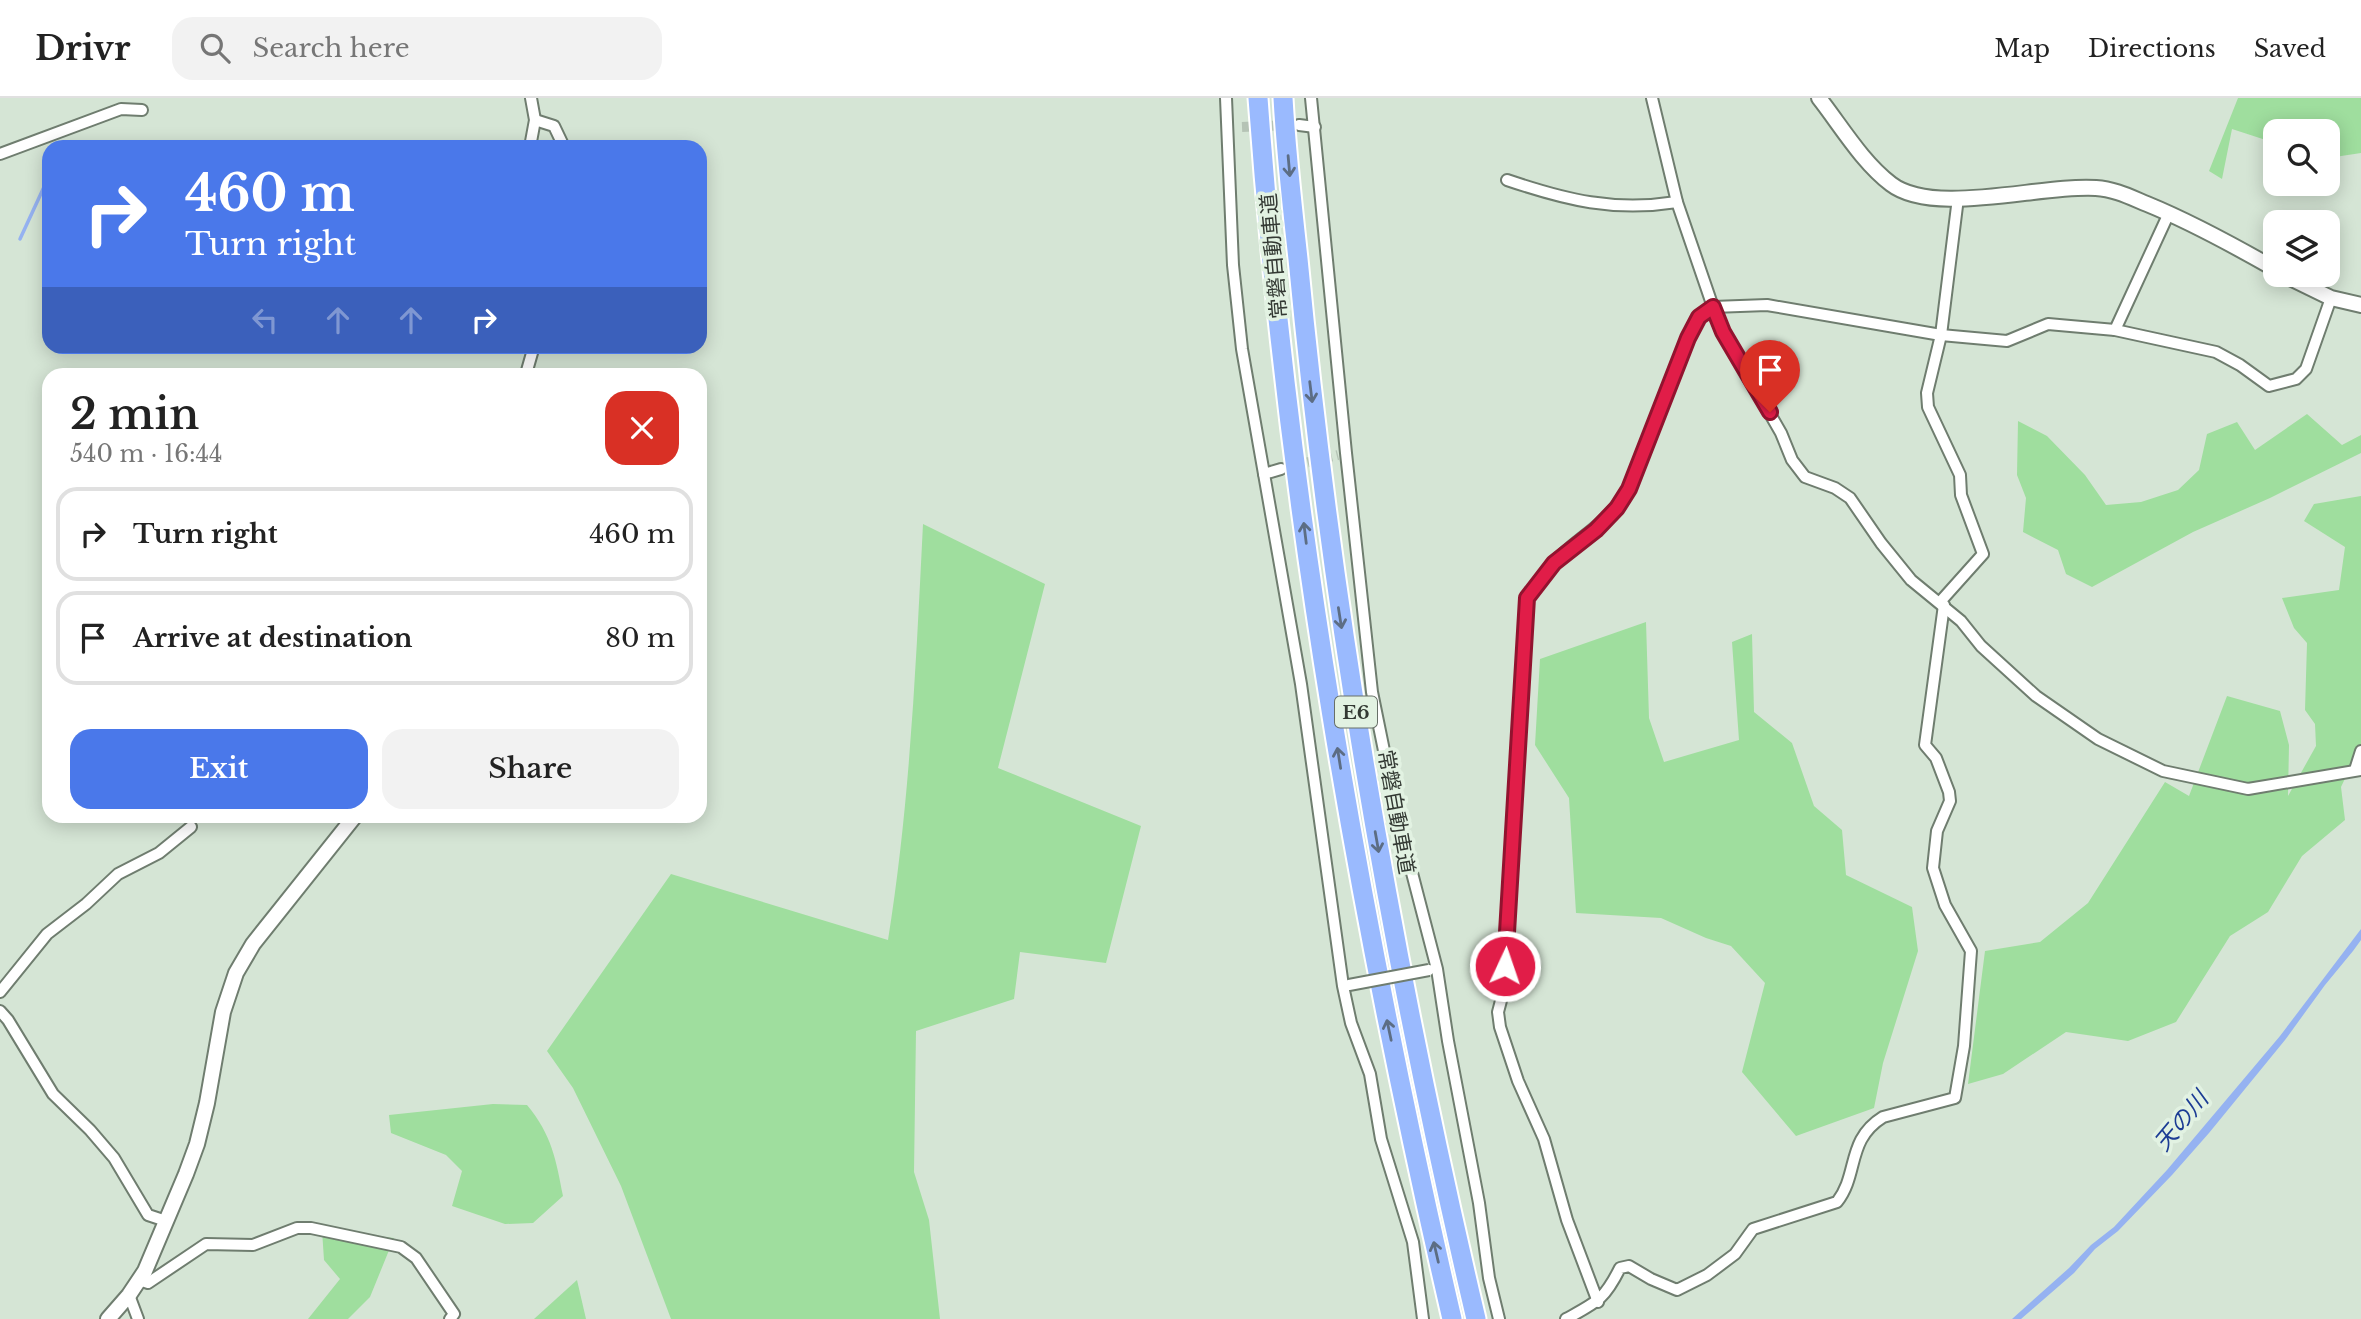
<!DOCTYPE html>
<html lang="en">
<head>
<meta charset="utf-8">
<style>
  :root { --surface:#fff; --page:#f2f2f2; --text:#222; --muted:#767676; --line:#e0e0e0; --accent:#4a78ea }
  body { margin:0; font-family:"Libre Baskerville","Noto Sans JP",serif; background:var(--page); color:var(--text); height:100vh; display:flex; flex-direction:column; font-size:26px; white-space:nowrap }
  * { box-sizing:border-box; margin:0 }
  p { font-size:23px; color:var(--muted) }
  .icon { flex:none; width:38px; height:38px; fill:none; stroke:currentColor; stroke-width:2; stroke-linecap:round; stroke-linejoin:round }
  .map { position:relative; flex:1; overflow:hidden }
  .sheet { position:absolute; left:42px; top:270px; width:665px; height:455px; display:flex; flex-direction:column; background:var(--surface); border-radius:21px; box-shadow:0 4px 18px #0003 }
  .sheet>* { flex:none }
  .banner { position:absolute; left:42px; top:42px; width:665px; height:214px; border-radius:21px; box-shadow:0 4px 18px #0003; background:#4a78ea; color:#fff; overflow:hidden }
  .controls { position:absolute; left:2263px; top:21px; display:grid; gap:14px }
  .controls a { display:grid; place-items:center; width:77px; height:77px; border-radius:14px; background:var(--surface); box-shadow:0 4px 18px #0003; font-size:35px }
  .pin { position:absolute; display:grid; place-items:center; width:60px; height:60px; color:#fff; margin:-72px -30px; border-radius:50% 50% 50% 0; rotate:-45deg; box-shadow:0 0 7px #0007 }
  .pin .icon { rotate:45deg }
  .me { position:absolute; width:77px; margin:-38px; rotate:3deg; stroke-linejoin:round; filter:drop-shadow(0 0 5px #0008) }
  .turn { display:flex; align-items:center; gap:24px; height:147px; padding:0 28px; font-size:32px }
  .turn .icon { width:91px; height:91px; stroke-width:2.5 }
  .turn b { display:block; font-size:49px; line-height:60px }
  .lanes { display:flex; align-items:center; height:66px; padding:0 28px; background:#0003; justify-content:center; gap:35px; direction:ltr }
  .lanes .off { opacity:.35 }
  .round { display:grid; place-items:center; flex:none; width:74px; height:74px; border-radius:21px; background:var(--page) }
  .head { display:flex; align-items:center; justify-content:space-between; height:119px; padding:0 28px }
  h1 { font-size:42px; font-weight:600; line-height:52px }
  .button { display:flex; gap:14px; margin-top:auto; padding:14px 28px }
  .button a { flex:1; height:80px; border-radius:21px; background:var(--accent); color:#fff; font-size:28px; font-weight:600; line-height:80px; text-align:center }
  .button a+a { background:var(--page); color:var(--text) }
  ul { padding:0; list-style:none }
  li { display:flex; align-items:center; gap:21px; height:94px; margin:0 14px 10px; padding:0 14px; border:4px solid var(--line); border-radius:21px }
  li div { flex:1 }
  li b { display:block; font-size:26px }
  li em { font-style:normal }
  header { display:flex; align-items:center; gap:42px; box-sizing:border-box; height:98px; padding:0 35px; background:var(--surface); border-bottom:2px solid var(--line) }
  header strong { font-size:33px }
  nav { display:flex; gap:38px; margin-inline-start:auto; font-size:24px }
  .search { width:490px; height:63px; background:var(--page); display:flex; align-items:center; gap:18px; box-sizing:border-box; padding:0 24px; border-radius:21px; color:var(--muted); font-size:26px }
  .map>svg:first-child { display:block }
  .green { fill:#9fde9e }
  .water { fill:#95b2f1 }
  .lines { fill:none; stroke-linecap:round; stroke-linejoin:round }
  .stream { stroke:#95b2f1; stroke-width:3.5 }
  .street-tunnel { stroke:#b5c3b5; stroke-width:10; stroke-dasharray:10 5; stroke-linecap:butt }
  .street-casing { stroke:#6f7d6f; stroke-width:14 }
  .secondary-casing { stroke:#6f7d6f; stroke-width:18 }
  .highway-casing { stroke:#fff; stroke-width:23 }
  .street { stroke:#fff; stroke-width:10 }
  .secondary { stroke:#fff; stroke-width:14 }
  .highway { stroke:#9abafe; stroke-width:19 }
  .street-bridge-casing { stroke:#6f7d6f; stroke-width:14; stroke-linecap:butt }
  .street-bridge { stroke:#fff; stroke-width:10 }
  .oneway { stroke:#5c6d84 }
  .route-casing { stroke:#92132f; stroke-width:18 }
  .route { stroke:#e11d48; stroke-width:12 }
  .labels { text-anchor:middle; stroke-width:7; stroke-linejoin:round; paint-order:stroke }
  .shield { fill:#e2f2e2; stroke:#687068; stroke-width:2 }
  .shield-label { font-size:19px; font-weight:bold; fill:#333933 }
  .street-label { font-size:21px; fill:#333933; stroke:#e2f2e2 }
  .water-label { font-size:23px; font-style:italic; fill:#1c3c94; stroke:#e2f2e2 }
</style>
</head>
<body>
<header>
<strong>Drivr</strong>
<div class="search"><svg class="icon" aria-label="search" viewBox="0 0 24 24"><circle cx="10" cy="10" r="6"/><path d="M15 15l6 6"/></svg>Search here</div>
<nav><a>Map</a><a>Directions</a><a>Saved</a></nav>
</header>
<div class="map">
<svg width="2361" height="1221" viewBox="0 0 2361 1221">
  <rect width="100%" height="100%" fill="#d5e5d5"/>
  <!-- green -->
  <g class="green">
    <path d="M 2238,0 L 2361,0 L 2361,55 L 2328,60 L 2328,33 L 2275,33 L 2275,45 L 2232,31 L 2222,81 L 2209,73 Z"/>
    <path d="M 2307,316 L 2342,347 L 2361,337 L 2361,355 L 2270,400 L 2193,434 L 2092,489 L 2066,476 L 2058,452 L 2023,434 L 2026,400 L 2017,377 L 2018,323 L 2047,338 L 2085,377 L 2106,407 L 2141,404 L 2178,392 L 2199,372 L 2207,336 L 2237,324 L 2255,352 Z"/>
    <path d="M 2361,398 L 2361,647 L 2341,689 L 2345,722 L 2302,758 L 2268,814 L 2230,838 L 2176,924 L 2128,943 L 2066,934 L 2003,976 L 1968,986 L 1985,853 L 2040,844 L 2088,805 L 2165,684 L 2189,698 L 2227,598 L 2280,613 L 2289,647 L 2288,698 L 2316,648 L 2315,626 L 2305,612 L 2307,545 L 2294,530 L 2282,500 L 2339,492 L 2345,449 L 2304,423 L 2314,406 Z"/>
    <path d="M 923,426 L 1045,486 L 998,670 L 1141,728 L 1106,865 L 1020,854 L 1014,901 L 916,933 L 914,1074 L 929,1122 L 940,1221 L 671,1221 L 621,1088 L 573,990 L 547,953 L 671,776 L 888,842 C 910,705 916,565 923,426 Z"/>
    <path d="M 1646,524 L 1649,620 L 1664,664 L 1739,642 L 1732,544 L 1752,536 L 1754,614 L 1792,645 L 1814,708 L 1842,732 L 1846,777 L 1912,809 L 1918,853 L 1883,965 L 1874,1010 L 1796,1038 L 1742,974 L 1765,885 L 1731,848 L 1706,840 L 1661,820 L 1576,815 L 1569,700 L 1535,647 L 1540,561 Z"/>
    <path d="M 493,1006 L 527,1007 C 552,1037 556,1062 563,1098 L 533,1125 L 505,1126 L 452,1108 L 462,1073 L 446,1057 L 391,1035 L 389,1017 Z"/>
    <path d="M 322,1132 L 394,1140 L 370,1199 L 348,1221 L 308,1221 L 340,1181 L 324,1162 Z"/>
    <path d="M 577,1182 L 586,1221 L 534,1221 Z"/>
  </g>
  <!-- water -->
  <path class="water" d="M 2361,831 L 2361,842 L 2353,853 L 2325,887 L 2285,942 L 2209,1035 L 2172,1077 L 2118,1133 L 2095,1151 L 2074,1175 L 2021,1221 L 2012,1221 L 2069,1170 L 2091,1147 L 2114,1129 L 2167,1072 L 2280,938 Z"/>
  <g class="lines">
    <!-- stream -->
    <path class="stream" d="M 20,141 L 44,89"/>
    <!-- street-tunnel -->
    <g class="street-tunnel">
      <path d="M 1242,29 L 1288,27"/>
      <path d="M 1293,368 L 1338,357"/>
    </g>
    <!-- street casing -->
    <g class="street-casing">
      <g id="street">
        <path d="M 1226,0 L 1233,167 L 1242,251 L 1301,586 L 1343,888 L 1351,925 L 1370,976 L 1381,1041 L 1413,1144 L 1423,1221"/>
        <path d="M 1311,0 L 1346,355 L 1372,594 L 1398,721 L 1437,871 L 1448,943 L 1479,1105 L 1489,1180 L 1499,1221"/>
        <path d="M 1652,0 L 1677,104 L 1713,209 L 1723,234 L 1781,335 L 1792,362 L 1805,379 L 1835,390 L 1850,400 L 1881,445 L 1911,482 L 1961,523 L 1981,548 L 2036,598 L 2098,641 L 2163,673 L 2248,691 L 2361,672"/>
        <path d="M 535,22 L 554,28 L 564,49"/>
        <path d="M 1299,27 L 1315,29"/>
        <path d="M 530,49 L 535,22 L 531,0"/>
        <path d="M 0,56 L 121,11 L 142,12"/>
        <path d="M 1507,82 C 1566,102 1614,114 1677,104"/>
        <path d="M 2115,232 L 2216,254 L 2240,267 L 2269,288 L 2296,281 L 2306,271 L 2331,200"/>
        <path d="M 526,276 L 534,248"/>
        <path d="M 1264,376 L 1281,371"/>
        <path d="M 1940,504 L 1983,456 L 1961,397 L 1960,377 L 1928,309 L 1927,295 L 1941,237 L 1958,100"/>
        <path d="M 2355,672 L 2361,653"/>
        <path d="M 0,894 L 47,836 L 86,806 L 118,776 L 159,755 L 191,729"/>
        <path d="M 0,913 L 8,922 L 53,996 L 90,1032 L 114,1060 L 148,1117 L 166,1123"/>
        <path d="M 139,1182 L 148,1185 L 206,1146 L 253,1147 L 297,1130 L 311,1130 L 401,1149 L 416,1160 L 454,1216 L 450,1221"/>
        <path d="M 129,1197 L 138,1221"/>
        <path d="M 1598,1204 L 1567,1122 L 1544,1041 L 1518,983 L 1500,929 L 1498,914 L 1503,895 L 1527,500 C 1536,488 1544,475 1554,464 C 1582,436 1606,428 1628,391 L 1688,240 L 1699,219 L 1713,209 L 1767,207 L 1941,237 L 2007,243 L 2048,226 L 2115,232 L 2169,115"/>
        <path d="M 1566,1221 C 1597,1204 1604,1202 1620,1170 L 1629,1168 L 1651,1181 L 1677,1192 L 1707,1177 L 1735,1156 L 1753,1131 L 1837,1104 C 1859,1076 1846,1042 1883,1019 L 1955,1000 L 1964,948 L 1971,853 L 1945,807 L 1933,770 L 1937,733 L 1950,703 L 1949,694 L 1936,660 L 1925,647 L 1944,507"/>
      </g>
    </g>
    <!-- secondary casing -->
    <g class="secondary-casing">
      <g id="secondary">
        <path d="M 1819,0 C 1841,28 1862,64 1891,86 C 1934,119 2042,86 2096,90 C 2114,91 2130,99 2147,106 C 2191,124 2233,147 2275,171"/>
        <path d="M 2284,177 L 2331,200 L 2361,207"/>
        <path d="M 108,1221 L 129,1197 L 145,1173 L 186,1076 L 197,1046 L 207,1005 L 223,914 L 236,875 L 253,846 L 355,718"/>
      </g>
    </g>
    <!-- highway casing -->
    <g class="highway-casing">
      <g id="highway">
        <path d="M 1258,0 C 1288,412 1359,819 1452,1221"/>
        <path d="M 1283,0 C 1286,54 1292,107 1298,161 C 1332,518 1394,872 1476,1221"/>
      </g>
    </g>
    <!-- street -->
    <use href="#street" class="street"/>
    <!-- secondary -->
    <use href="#secondary" class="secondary"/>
    <!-- highway -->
    <use href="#highway" class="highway"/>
    <!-- street-bridge casing -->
    <g class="street-bridge-casing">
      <path id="street-bridge" d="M 1349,887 L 1429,872"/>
    </g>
    <!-- street-bridge -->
    <use href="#street-bridge" class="street-bridge"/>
  </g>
  <!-- one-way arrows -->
  <defs><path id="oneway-shaft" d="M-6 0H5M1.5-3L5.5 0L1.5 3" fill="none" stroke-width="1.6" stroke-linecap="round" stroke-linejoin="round" transform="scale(1.75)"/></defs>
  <g class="oneway">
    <use href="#oneway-shaft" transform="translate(1289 68) rotate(85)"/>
    <use href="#oneway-shaft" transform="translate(1311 294) rotate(83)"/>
    <use href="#oneway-shaft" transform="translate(1305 435) rotate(-97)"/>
    <use href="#oneway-shaft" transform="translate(1340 520) rotate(81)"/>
    <use href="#oneway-shaft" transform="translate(1339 660) rotate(-99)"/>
    <use href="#oneway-shaft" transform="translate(1377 744) rotate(80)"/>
    <use href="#oneway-shaft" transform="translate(1389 932) rotate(-102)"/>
    <use href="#oneway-shaft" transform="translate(1436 1154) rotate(-103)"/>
  </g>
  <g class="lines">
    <!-- route casing -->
    <g class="route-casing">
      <path id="route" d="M 1505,868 L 1527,500 L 1554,465 L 1596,432 L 1617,410 L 1629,391 L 1688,240 L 1699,219 L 1713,209 L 1723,234 L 1770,314"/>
    </g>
    <!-- route -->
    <use href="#route" class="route"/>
  </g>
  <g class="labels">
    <!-- shield labels -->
    <rect class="shield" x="1335" y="598.5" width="42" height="31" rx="5"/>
    <g class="shield-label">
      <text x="1356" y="621">E6</text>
    </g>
    <!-- street labels -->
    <g class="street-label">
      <text transform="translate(1274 158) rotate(-95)" y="7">常磐自動車道</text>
      <text transform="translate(1396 714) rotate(80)" y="7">常磐自動車道</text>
    </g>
    <!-- water labels -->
    <g class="water-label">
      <text transform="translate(2181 1023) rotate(-50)" y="8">天の川</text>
    </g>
  </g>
</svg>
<div class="controls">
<a><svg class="icon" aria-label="search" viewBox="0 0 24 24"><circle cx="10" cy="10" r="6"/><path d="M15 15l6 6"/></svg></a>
<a><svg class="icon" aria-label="layers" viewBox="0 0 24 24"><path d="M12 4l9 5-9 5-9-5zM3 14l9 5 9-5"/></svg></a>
</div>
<div class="pin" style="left:1770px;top:314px;background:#d93025"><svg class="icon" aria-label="arrive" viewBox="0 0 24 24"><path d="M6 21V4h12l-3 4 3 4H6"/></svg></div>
<svg class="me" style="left:1505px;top:868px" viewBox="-20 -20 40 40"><circle r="17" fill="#e11d48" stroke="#fff" stroke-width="3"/><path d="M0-11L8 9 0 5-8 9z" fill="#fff"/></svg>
<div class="banner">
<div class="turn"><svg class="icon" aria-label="right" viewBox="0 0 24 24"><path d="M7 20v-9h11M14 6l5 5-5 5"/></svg><div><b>460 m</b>Turn right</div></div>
<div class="lanes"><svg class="icon off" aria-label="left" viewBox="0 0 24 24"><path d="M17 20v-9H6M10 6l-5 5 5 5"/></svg><svg class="icon off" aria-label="ahead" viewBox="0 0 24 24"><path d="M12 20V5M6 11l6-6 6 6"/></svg><svg class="icon off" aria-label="ahead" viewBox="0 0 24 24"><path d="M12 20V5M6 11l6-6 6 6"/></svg><svg class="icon" aria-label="right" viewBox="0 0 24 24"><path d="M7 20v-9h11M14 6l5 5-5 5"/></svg></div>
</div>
<section class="sheet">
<div class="head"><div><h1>2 min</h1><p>540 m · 16:44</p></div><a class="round" style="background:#d93025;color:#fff"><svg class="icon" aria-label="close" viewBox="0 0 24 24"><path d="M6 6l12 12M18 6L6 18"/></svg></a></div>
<ul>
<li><svg class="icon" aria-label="right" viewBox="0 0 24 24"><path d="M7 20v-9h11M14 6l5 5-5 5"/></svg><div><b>Turn right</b></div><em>460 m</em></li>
<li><svg class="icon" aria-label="arrive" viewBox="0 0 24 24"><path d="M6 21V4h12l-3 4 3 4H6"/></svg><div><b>Arrive at destination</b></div><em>80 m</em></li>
</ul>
<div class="button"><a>Exit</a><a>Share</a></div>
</section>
</div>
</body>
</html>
